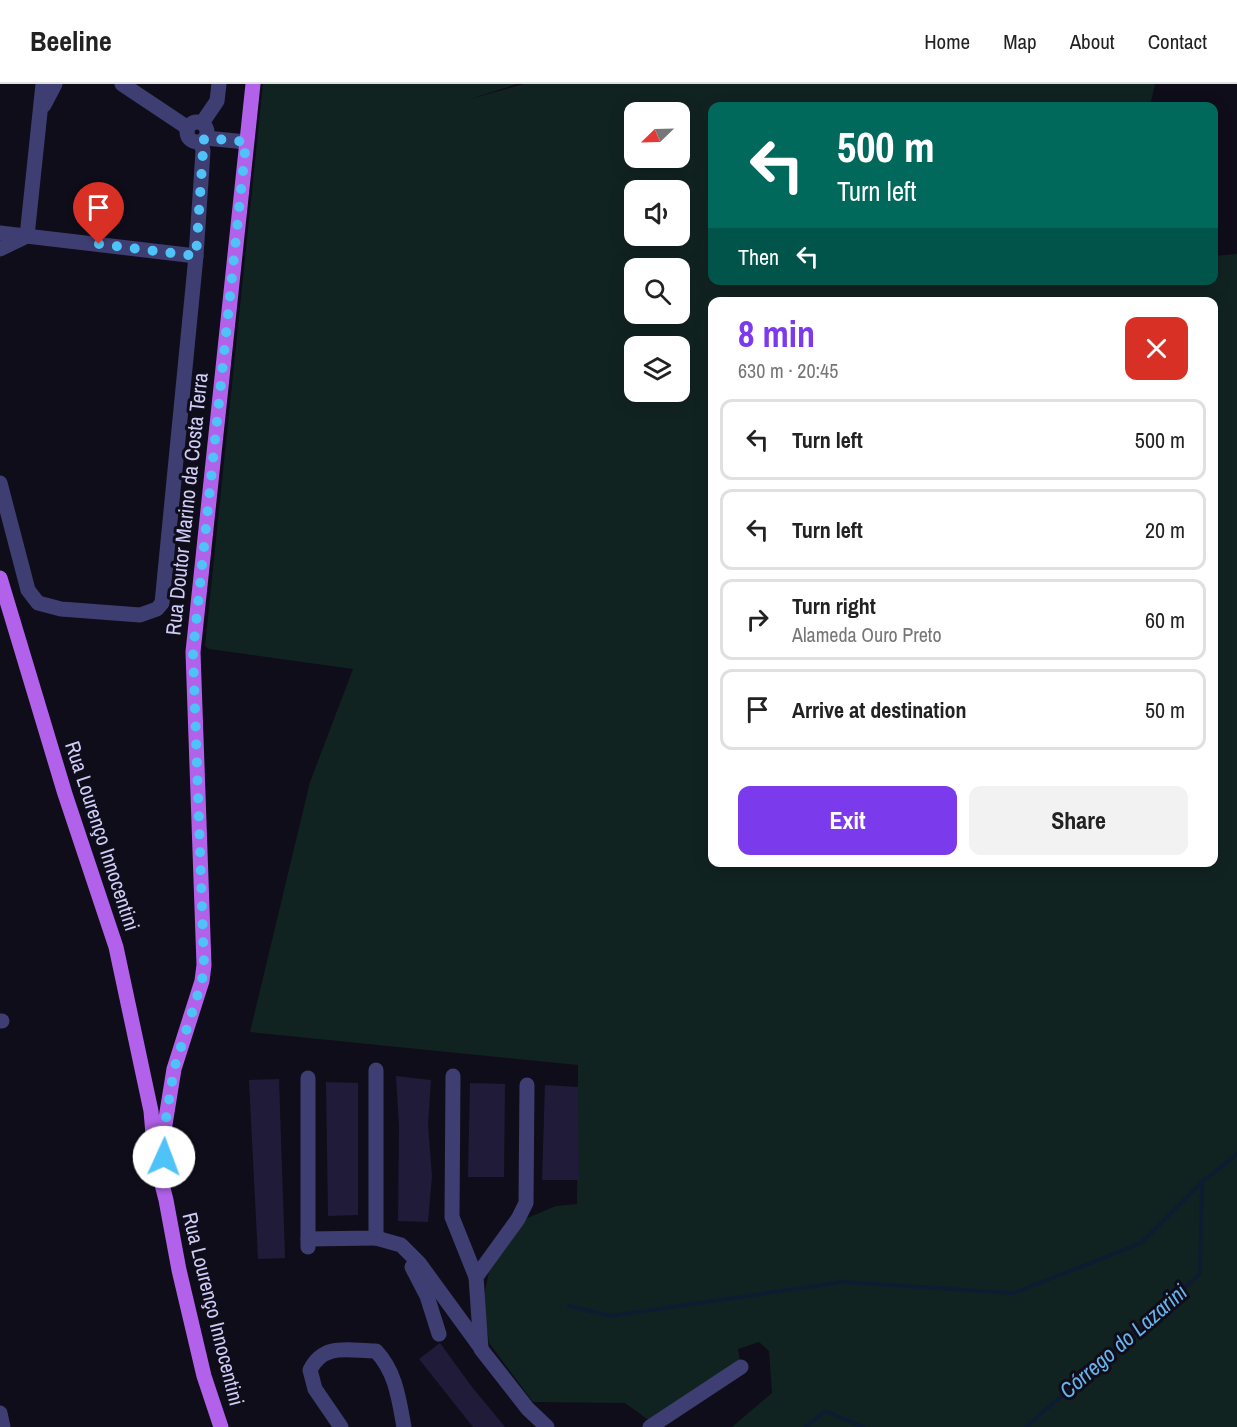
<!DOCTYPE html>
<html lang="en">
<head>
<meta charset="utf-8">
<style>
  :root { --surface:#fff; --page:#f2f2f2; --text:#222; --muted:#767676; --line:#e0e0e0; --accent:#7c3aed }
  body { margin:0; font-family:"Archivo Narrow",sans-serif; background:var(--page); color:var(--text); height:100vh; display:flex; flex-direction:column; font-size:22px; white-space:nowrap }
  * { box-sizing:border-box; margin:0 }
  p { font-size:20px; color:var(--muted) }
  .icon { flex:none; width:33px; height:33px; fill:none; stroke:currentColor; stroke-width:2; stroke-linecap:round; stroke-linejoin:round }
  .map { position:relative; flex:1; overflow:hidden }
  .side { position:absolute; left:708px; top:213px; width:510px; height:570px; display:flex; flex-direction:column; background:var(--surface); border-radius:12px; box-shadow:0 3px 15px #0003 }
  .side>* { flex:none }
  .banner { position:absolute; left:708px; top:18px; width:510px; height:183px; border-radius:12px; box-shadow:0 3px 15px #0003; background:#00695c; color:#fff; overflow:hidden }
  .needle { width:39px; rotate:247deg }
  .tools { position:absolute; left:624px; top:18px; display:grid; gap:12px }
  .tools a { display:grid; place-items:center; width:66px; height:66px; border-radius:12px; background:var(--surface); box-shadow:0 3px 15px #0003; font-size:30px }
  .pin { position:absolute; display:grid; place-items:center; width:51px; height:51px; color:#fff; margin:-62px -26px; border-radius:50% 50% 50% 0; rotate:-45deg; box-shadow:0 0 6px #0007 }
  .pin .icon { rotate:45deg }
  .me { position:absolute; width:66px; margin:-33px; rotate:2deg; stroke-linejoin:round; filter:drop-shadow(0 0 4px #0008) }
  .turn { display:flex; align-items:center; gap:21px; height:126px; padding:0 30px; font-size:27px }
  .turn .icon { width:78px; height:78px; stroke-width:2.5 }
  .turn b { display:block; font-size:42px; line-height:51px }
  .then { display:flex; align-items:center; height:57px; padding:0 30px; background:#0003; gap:12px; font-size:22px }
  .round { display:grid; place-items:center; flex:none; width:63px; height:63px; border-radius:12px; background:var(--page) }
  .summary { display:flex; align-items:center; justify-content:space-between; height:102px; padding:0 30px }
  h1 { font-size:36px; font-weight:700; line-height:45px; color:var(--accent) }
  .button { display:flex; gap:12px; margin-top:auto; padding:12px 30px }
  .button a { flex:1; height:69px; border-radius:12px; background:var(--accent); color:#fff; font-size:24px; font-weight:700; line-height:69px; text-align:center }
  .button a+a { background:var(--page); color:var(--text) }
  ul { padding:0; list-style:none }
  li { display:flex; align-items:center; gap:18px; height:81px; margin:0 12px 9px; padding:0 18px; border:3px solid var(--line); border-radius:12px }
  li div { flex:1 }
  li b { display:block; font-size:22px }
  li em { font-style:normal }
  header { display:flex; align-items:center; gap:36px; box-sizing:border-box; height:84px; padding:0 30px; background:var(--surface); border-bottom:2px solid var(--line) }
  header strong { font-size:28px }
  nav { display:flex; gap:33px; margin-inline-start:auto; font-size:21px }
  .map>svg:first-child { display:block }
  .green { fill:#112321; fill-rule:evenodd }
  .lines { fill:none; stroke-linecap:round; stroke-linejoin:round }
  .stream { stroke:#0e1c32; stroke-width:4 }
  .building { fill:#201b38 }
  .minor { stroke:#3e3e73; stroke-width:15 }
  .major { stroke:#b262ea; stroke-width:15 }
  .route { stroke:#4fc3f7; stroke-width:10; stroke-dasharray:0 18 }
  .labels { text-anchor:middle; stroke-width:6; stroke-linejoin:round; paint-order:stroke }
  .street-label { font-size:21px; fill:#d0ccf8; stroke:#0f0d1a }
  .water-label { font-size:22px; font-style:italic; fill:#68b3eb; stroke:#0f0d1a }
</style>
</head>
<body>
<header>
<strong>Beeline</strong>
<nav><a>Home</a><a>Map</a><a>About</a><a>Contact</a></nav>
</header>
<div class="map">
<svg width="1237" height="1343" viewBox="0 0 1237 1343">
  <rect width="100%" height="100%" fill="#0f0d1a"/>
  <!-- green -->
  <path class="green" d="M 263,0 L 517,0 L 470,15 L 524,0 L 1155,0 L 1150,22 L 712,22 L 712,196 L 1214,196 L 1214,172 L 1237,170 L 1237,1343 L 732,1343 L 772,1309 L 769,1267 L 759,1258 L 738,1265 L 741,1283 L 654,1340 L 625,1319 L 533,1318 L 489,1259 L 483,1216 L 489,1188 L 525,1135 L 556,1122 L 577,1120 L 578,981 L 250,948 L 310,698 L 353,585 L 209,565 L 205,562 ZM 634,28 L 680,28 L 680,74 L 634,74 ZM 634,106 L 680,106 L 680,152 L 634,152 ZM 634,184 L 680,184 L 680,230 L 634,230 ZM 712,218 L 1214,218 L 1214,778 L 712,778 ZM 634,262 L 680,262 L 680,308 L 634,308 Z"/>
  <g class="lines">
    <!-- stream -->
    <g class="stream">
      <path d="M 569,1222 L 611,1232 L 842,1198 L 1014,1209 L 1141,1159 L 1202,1098"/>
      <path d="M 806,1343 L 825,1327 L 863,1343"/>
      <path d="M 1026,1343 L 1200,1190 L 1202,1098 L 1237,1070"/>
    </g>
  </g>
  <!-- building -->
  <g class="building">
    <path d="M 396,992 L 431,996 L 428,1041 L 432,1092 L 428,1138 L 398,1137 L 399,1042 Z"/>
    <path d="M 279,995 L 285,1174 L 258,1175 L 249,996 Z"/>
    <path d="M 326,998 L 358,999 L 358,1131 L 328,1132 Z"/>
    <path d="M 470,999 L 505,1000 L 504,1093 L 468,1093 Z"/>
    <path d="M 545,1001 L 578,1003 L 579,1096 L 542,1096 Z"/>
    <path d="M 440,1259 L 472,1303 L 505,1343 L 473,1343 L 419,1275 Z"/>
  </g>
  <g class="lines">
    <!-- minor -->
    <g class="minor">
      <path d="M 122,0 L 188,44"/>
      <path d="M 44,21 L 55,0"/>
      <circle cx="197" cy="48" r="10"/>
      <path d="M 202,39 L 217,17 L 219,0"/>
      <path d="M 206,54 L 246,58"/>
      <path d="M 0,149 L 196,172"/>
      <path d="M 27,152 L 43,0"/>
      <path d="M 0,165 L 27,152"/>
      <path d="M 0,399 L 28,506 L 38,519 L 61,525 L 140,531 L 157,525 L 162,519 L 196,172 L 203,67 L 201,58"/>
      <path d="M 0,937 L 2,937"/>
      <path d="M 453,992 L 452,1133 L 476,1193"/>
      <path d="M 308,994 L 308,1163"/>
      <path d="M 527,1001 L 526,1119 L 518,1135 L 476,1193 L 481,1265 L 528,1325 L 547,1343"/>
      <path d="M 376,1154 L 401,1161 L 419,1179 L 481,1264"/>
      <path d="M 308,1155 L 376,1154 L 376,986"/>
      <path d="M 412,1183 L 427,1212 L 439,1250"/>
      <path d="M 0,1329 L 3,1343"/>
      <path d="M 341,1343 L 315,1305 L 310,1286 C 324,1258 349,1267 376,1267 C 396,1288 399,1316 404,1343"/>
      <path d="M 650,1343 L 741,1283"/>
    </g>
    <!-- major -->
    <g class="major">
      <path d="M 0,494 L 65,710 L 116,863 L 151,1027 L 155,1073 L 166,1116 L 179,1186 L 204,1292 L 221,1343"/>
      <path d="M 162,1059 L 174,985 L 202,897 L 204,881 L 193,568 L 253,0"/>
    </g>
  </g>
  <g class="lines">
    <!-- route -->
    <path class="route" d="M 99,160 L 196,172 L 203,67 L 201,58 L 206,54 L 246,58 L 193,568 L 204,880 L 202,897 L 174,985 L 162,1059 L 164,1073"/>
  </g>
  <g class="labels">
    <!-- street labels -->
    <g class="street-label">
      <text transform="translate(187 420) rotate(-84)" y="7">Rua Doutor Marino da Costa Terra</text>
      <text transform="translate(102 752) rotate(72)" y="7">Rua Lourenço Innocentini</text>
      <text transform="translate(213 1225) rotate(76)" y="7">Rua Lourenço Innocentini</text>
    </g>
    <!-- water labels -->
    <g class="water-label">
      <text transform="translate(1123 1257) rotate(-41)" y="8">Córrego do Lazarini</text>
    </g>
  </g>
</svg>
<div class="tools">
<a><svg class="needle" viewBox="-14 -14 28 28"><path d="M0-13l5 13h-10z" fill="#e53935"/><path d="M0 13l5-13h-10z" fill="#767676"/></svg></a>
<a><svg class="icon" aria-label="sound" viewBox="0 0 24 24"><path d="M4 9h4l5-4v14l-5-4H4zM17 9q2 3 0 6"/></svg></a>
<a><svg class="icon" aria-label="search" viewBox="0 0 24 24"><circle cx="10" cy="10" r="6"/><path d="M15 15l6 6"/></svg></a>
<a><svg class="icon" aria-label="layers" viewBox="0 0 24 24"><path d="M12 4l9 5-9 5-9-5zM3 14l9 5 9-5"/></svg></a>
</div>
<div class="pin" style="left:99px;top:160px;background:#d93025"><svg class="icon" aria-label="arrive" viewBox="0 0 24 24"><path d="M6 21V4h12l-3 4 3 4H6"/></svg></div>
<svg class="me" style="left:164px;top:1073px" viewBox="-20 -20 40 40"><circle r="19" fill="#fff"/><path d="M0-13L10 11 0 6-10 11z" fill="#4fc3f7"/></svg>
<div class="banner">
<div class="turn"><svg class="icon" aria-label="left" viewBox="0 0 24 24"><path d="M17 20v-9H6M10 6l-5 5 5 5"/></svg><div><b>500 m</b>Turn left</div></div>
<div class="then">Then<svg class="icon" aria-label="left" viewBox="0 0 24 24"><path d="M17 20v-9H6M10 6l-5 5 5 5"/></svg></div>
</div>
<section class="side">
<div class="summary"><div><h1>8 min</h1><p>630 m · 20:45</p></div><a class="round" style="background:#d93025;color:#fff"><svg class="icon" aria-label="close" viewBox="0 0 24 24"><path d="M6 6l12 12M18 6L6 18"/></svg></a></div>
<ul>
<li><svg class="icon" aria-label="left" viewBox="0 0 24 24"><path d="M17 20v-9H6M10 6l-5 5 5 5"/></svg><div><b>Turn left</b></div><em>500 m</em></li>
<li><svg class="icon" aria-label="left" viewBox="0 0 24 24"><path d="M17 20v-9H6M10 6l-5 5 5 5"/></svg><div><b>Turn left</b></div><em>20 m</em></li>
<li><svg class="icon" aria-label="right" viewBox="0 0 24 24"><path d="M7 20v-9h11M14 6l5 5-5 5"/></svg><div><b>Turn right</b><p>Alameda Ouro Preto</p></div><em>60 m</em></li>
<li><svg class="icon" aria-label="arrive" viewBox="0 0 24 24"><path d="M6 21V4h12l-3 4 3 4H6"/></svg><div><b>Arrive at destination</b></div><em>50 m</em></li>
</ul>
<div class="button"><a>Exit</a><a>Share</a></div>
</section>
</div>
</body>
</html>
